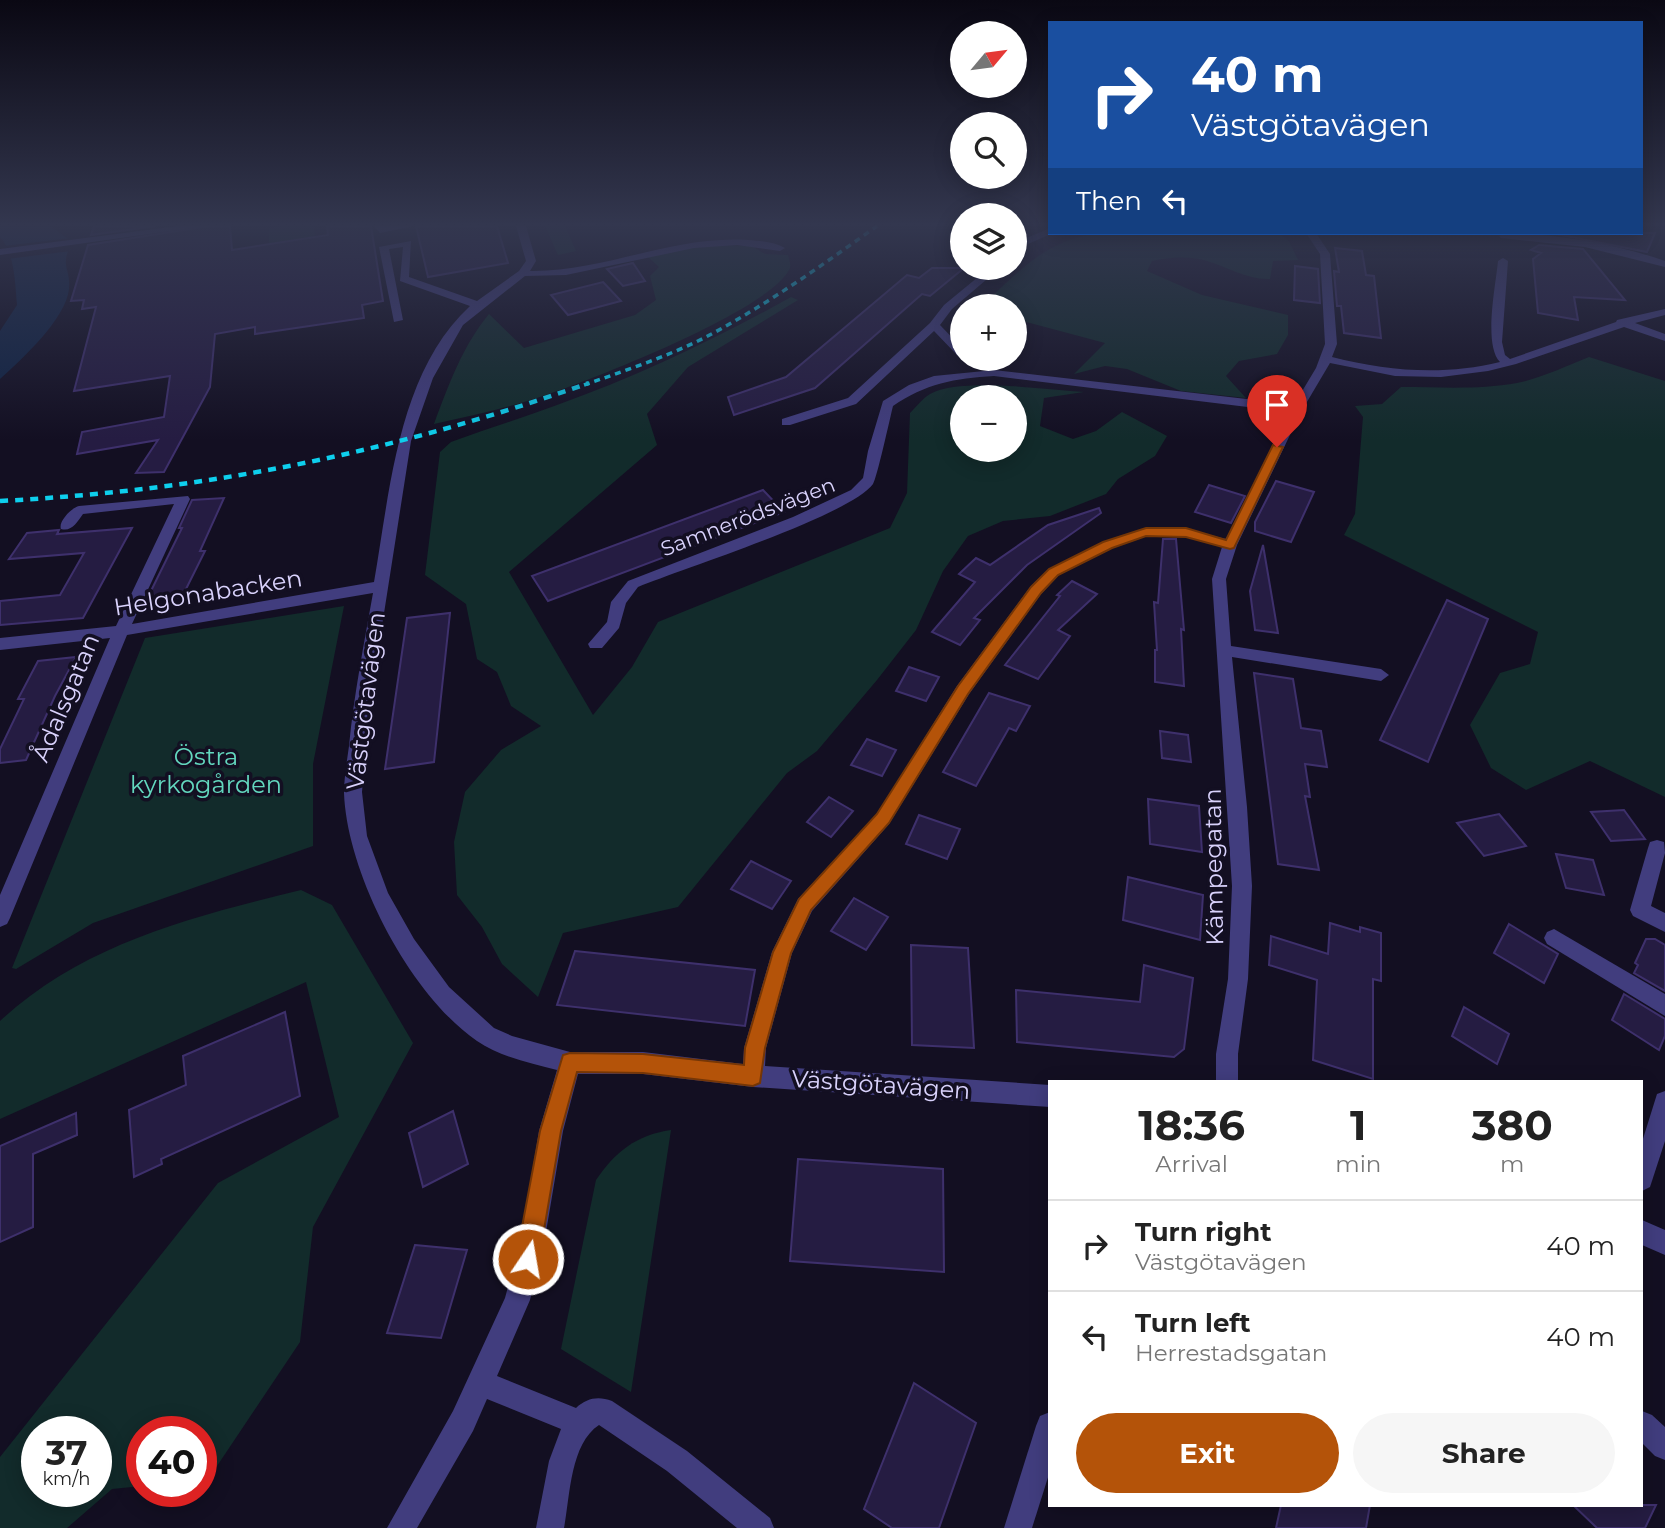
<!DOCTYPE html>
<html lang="en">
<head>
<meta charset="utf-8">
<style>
  :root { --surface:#fff; --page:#f6f6f6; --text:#222; --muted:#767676; --line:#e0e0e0; --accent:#b45309 }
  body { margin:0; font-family:Montserrat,sans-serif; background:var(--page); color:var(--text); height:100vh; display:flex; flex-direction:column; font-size:26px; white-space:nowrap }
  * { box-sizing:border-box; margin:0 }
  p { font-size:23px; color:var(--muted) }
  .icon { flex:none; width:38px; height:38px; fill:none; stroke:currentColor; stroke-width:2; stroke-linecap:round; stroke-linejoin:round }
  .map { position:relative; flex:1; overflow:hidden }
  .side { position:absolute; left:1048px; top:1080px; width:595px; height:427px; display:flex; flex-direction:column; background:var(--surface); border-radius:0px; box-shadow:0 4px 18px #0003 }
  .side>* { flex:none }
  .banner { position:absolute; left:1048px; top:21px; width:595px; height:214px; border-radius:0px; box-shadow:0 4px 18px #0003; background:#1a4fa0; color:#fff; overflow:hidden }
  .needle { width:46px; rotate:61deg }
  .buttons { position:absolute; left:950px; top:21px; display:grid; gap:14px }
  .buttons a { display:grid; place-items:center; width:77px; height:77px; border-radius:50%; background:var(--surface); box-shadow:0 4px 18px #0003; font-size:35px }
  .speed { position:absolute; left:21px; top:1416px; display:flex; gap:14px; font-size:35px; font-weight:700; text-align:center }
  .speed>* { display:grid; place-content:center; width:91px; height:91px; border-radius:50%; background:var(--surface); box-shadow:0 4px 18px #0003; line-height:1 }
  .speed small { font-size:18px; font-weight:400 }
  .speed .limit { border:10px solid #d22; background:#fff; color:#111 }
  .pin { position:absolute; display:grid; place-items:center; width:60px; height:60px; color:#fff; margin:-72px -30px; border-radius:50% 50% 50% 0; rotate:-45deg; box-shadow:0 0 7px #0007 }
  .pin .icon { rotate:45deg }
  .me { position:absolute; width:77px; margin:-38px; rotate:12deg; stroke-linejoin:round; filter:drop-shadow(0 0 5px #0008) }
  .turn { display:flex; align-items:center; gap:24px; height:147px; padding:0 28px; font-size:32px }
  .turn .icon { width:91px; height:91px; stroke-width:2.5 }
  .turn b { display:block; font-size:49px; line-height:60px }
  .then { display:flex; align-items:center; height:66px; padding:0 28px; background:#0003; gap:14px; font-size:26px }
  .eta { display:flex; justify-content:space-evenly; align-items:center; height:119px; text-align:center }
  .eta b { font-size:42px; font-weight:700; line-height:49px }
  .primary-button { display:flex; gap:14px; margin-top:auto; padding:14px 28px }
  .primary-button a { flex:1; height:80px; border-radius:42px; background:var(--accent); color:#fff; font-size:28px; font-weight:700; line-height:80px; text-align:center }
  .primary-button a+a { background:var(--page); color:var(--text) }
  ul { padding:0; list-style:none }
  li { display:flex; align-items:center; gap:21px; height:91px; padding:0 28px; border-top:2px solid var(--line) }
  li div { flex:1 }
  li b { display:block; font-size:26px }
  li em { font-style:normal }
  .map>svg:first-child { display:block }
  .green { fill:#122b2b; fill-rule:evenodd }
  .water { fill:#102344 }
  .pier { fill:#130f22 }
  .building { fill:#251c42; stroke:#3e306c; stroke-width:2 }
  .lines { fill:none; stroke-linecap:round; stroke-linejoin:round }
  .minor { fill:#413d7e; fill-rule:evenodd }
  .rail-far1 { stroke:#0ecfed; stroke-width:3.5; stroke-dasharray:6 5; stroke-linecap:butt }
  .rail { stroke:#0ecfed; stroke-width:4.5; stroke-dasharray:8 7; stroke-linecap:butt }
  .route { fill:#b45309; stroke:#753606; stroke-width:2 }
  .labels { text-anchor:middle; stroke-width:7; stroke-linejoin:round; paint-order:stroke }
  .far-street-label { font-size:21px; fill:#d9d2fc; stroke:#130f22 }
  .street-label { font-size:24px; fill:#d9d2fc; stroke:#130f22 }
  .park-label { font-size:24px; fill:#63d8bf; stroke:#130f22 }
</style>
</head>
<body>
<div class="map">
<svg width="1665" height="1528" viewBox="0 0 1665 1528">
  <rect width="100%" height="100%" fill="#130f22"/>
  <!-- green -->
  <g class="green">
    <path d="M 283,226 L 314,226 L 315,237 L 269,245 L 269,228 Z"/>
    <path d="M 545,226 L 565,226 L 576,251 L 558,255 Z"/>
    <path d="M 1278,233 L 1289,241 L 1298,260 L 1273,261 L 1270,279 C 1247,280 1228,267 1207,261 C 1189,256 1170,257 1152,261 L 1147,271 L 1202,295 L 1288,315 L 1288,335 L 1277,354 L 1239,361 L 1226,376 L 1246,398 L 1181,391 L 1127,369 L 1105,366 L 1074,374 L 1105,343 L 1015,319 L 1015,306 L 986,306 L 992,296 C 1026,265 1047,242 1093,234 Z"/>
    <path d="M 724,245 L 752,246 L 765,254 L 788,255 C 789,260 792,265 789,270 C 766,312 593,379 543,396 C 508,408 470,416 434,424 C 448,386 463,345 489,314 L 524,348 L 635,315 L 656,300 L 650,276 L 659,267 L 647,256 L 671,250 Z"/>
    <path d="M 791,297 L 798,300 L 688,367 L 647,414 L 657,445 L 509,572 L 593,715 L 632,667 L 658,622 L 890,528 L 907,493 L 910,413 C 916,407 923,398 930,394 C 961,377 1047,390 1084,392 L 1044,398 L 1040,426 L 1073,439 L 1096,431 L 1122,412 L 1167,436 L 1155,456 L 1118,479 L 1106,494 L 1050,516 L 1003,521 L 968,536 L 943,571 L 916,630 L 877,680 L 817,751 L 787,773 L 678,907 L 563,933 L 538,997 L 502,964 L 482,927 L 457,895 L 454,842 L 465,792 L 501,750 L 541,726 L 511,706 L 497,672 L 477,659 L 466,604 L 425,575 L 440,452 L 451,442 C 486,429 522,418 557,405 C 638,376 716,339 791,297 ZM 962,397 L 1015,397 L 1015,450 L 962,450 Z"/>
    <path d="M 1589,357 L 1665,381 L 1665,797 L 1590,761 L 1526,790 L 1491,768 L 1470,725 L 1500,673 L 1530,664 L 1538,632 L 1344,535 L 1355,514 L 1363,417 L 1355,406 L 1382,404 L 1401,387 C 1439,387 1479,390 1517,383 C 1542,378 1566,366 1589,357 Z"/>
    <path d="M 344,606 L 313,764 L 313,846 L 93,923 L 16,969 L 12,968 L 145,638 Z"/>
    <path d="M 301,890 L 332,905 L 413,1043 L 313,1227 L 300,1342 L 207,1481 L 201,1482 L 201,1432 L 142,1432 L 142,1486 L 112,1489 L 67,1528 L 0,1528 L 0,1457 L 218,1183 L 339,1117 L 306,982 L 0,1119 L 0,1021 C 82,944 194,916 301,890 ZM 37,1432 L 96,1432 L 96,1491 L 37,1491 Z"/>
    <path d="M 671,1130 L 631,1392 L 561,1349 L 596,1180 C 615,1152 636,1135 671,1130 Z"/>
  </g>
  <!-- water -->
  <path class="water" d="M 0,226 L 51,226 L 72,242 C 59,268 71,267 69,289 C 66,319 21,360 0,379 L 0,331 L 17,305 C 15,284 15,253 0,237 Z"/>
  <!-- pier -->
  <path class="pier" d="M 71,238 L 75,240 L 71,251 L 7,259 L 3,246 Z"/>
  <!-- building -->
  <g class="building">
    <path d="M 94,226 L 156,226 L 91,235 Z"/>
    <path d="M 209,226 L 230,226 L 232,250 L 328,235 L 327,226 L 371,226 L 383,301 L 362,305 L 364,318 L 255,334 L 255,327 L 215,334 L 210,387 L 164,472 L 136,473 L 158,440 L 77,454 L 82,432 L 164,417 L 170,376 L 74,391 L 96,307 L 82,309 L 84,300 L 71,301 L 88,245 Z"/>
    <path d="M 416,226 L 497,226 L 508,263 L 428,277 Z"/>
    <path d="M 1551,233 L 1655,233 L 1647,252 Z"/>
    <path d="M 1539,245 L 1583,249 L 1625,300 L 1574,297 L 1578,320 L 1538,313 L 1533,259 L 1541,253 L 1531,250 Z"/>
    <path d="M 1335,248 L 1362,251 L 1366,275 L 1374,276 L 1381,338 L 1344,333 L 1341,306 L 1337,306 L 1334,271 L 1339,272 Z"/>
    <path d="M 633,263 L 645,281 L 623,286 L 607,269 Z"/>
    <path d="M 1295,266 L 1318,269 L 1320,303 L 1294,300 Z"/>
    <path d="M 932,268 L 964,268 L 930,296 L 922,294 L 815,388 L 734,415 L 728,397 L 786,377 L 907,275 L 919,278 Z"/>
    <path d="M 603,282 L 621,301 L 568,315 L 551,295 Z"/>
    <path d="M 1276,481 L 1314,492 L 1291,542 L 1255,531 L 1255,522 Z"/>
    <path d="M 1209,485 L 1245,496 L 1231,523 L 1195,512 Z"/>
    <path d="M 763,490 L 784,512 L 548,601 L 532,576 Z"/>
    <path d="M 224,498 L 200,551 L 205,551 L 182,597 L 147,599 L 182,528 L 179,528 L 192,500 Z"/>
    <path d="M 1099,508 L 1101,513 L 1027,565 L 974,618 L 980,620 L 960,645 L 932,632 L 975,582 L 959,574 L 976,558 L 990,565 L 1048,525 Z"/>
    <path d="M 132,528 L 83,618 L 0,625 L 0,601 L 60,595 L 84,553 L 9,559 L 27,533 L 59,530 L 57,534 Z"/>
    <path d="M 1163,539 L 1176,539 L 1184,630 L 1181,629 L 1184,686 L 1155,682 L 1155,650 L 1157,650 L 1154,602 L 1158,603 Z"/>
    <path d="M 1263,545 L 1278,633 L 1255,630 L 1250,591 Z"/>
    <path d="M 1072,581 L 1097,594 L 1058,630 L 1070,636 L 1038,679 L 1005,665 L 1060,596 L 1057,595 Z"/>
    <path d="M 1447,600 L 1488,619 L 1428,762 L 1380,740 Z"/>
    <path d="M 450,613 L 434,762 L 385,769 L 407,618 Z"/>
    <path d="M 76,657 L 55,696 L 26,760 L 0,763 L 0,749 L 24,699 L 18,699 L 38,661 Z"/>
    <path d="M 909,667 L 939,677 L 926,701 L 896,691 Z"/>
    <path d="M 1254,673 L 1293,679 L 1301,728 L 1321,731 L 1327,767 L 1305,764 L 1310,797 L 1305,796 L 1319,870 L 1278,864 Z"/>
    <path d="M 989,693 L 1030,706 L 1016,731 L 1009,728 L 976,786 L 943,772 Z"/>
    <path d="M 1160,731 L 1188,735 L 1191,762 L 1162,758 Z"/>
    <path d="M 867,739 L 896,750 L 882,776 L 851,765 Z"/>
    <path d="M 829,797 L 853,811 L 831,837 L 807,822 Z"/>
    <path d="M 1148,799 L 1199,806 L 1202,852 L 1150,844 Z"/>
    <path d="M 1624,810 L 1645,839 L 1611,841 L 1591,812 Z"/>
    <path d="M 1499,814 L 1526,846 L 1484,856 L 1457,823 Z"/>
    <path d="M 919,815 L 960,829 L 947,859 L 906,844 Z"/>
    <path d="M 1556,854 L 1593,860 L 1604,895 L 1566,888 Z"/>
    <path d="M 751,861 L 791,881 L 772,909 L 731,889 Z"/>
    <path d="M 1128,877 L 1203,895 L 1200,940 L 1123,920 Z"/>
    <path d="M 854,898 L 888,917 L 866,950 L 831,931 Z"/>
    <path d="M 1330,923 L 1360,932 L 1360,927 L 1381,933 L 1381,981 L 1373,979 L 1373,1079 L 1313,1060 L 1317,980 L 1269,965 L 1271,936 L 1328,954 Z"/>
    <path d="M 1509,924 L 1558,954 L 1544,983 L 1494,953 Z"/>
    <path d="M 1646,939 L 1655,939 L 1665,945 L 1665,991 L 1634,973 L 1638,965 L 1635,963 Z"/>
    <path d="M 911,945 L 968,948 L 974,1048 L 912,1045 Z"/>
    <path d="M 575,951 L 755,970 L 745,1026 L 557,1005 Z"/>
    <path d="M 1144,965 L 1193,978 L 1184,1049 L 1174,1057 L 1017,1042 L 1016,990 L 1140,1002 Z"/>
    <path d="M 1624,994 L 1665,1019 L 1665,1036 L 1659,1050 L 1612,1020 Z"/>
    <path d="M 1464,1007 L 1509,1034 L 1497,1064 L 1452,1036 Z"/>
    <path d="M 285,1012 L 300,1096 L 161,1159 L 162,1164 L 134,1177 L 129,1110 L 186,1085 L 183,1056 Z"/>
    <path d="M 453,1111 L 468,1164 L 423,1187 L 409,1133 Z"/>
    <path d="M 76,1113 L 77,1135 L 33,1154 L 33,1227 L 0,1242 L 0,1146 Z"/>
    <path d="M 798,1159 L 943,1169 L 944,1272 L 790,1261 Z"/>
    <path d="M 415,1245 L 467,1250 L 441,1338 L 387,1333 Z"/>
    <path d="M 914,1383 L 976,1423 L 939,1528 L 892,1528 L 864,1509 Z"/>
    <path d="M 1281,1505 L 1370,1505 L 1366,1528 L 1276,1528 Z"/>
    <path d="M 1573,1505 L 1656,1505 L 1645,1528 L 1597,1528 Z"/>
  </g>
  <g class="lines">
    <!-- minor -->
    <g class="minor">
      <path d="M 178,226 L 206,226 L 0,255 L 0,249 Z"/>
      <path d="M 374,226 L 414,226 L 380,233 Z"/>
      <path d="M 516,226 L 526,226 L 536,261 L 530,271 L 533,271 C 606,271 674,235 748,240 C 760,241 775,242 785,248 L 780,251 L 737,245 L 694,248 L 566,275 L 525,276 L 463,325 L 433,378 L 411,441 L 369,709 L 362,792 L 367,836 L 388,893 L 414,939 L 449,987 L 494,1028 L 512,1036 L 570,1052 L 643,1052 L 743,1064 L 744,1048 L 772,952 L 798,899 L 877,814 L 957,686 L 1031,586 L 1049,569 L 1103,542 L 1146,528 L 1186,529 L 1226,539 L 1288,414 L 1264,409 L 994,376 C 955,378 925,384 893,406 C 890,418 877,478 873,484 C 849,516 684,568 638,587 L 626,603 L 619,628 L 602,648 L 590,648 L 588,644 L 607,622 L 611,602 L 628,581 L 793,517 L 851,490 L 863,478 L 868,451 L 883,401 L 909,385 L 934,376 L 994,370 L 1264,401 L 1292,408 L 1316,368 L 1325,344 L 1320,254 L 1306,233 L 1316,233 L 1330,254 L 1337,344 L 1332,357 C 1387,371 1443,376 1500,362 C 1483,345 1496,284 1498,261 L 1503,258 L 1508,261 L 1502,342 L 1505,355 L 1510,359 L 1616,322 L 1617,320 L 1665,309 L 1665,315 L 1635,323 L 1665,334 L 1665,341 L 1624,327 L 1516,364 L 1488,371 L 1441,377 L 1395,376 L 1330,363 L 1301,412 L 1237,545 L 1226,579 L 1231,646 L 1381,669 L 1389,675 L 1381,681 L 1232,657 L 1247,807 L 1252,886 L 1248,979 L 1238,1054 L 1238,1082 L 1216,1082 L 1216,1054 L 1228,979 L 1232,886 L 1212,579 L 1222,547 L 1186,537 L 1147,536 L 1113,548 L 1059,575 L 1041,594 L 969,694 L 889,824 L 812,911 L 792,953 L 766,1048 L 765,1066 L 1050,1085 L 1050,1107 L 753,1087 L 643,1074 L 578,1074 L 563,1131 L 545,1238 L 530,1300 L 497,1376 L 576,1408 C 587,1398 598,1396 612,1401 L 687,1451 L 770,1518 L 774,1528 L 737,1528 L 667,1471 L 599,1425 C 570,1444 570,1497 564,1528 L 536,1528 L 549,1461 L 561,1429 L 487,1399 L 473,1431 L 417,1528 L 387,1528 L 453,1411 L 505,1298 L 521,1238 L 539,1131 L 557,1070 C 531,1063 500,1057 477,1041 C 410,995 347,874 344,793 C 344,778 347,761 349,746 C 354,694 364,644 373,593 L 127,635 L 10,918 L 7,924 L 0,927 L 0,895 L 110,638 L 0,650 L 0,638 L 116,626 L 174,504 L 83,514 C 77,522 72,532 61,529 C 58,522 71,508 79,506 L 188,496 L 190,499 L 132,624 L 374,582 C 390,491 398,372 470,306 L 400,281 L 403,247 L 389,249 L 403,320 L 394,322 L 379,247 L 411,241 L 409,277 L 477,301 L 519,271 L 526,261 Z"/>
      <path d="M 1050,228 L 1050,233 L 1053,233 L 1028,244 L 1015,254 L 1015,246 L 1022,240 Z"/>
      <path d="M 1504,233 C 1558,234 1613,243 1665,261 L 1665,267 L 1585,247 L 1501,238 L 1499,236 Z"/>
      <path d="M 989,268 L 1000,268 L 952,309 L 940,325 L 962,348 L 962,357 L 958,356 L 934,331 L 856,404 L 790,425 L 782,425 L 782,419 L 848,398 L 930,323 L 944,305 Z"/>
      <path d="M 1657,840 L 1664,842 L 1665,853 L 1651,906 L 1665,913 L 1665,932 L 1633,916 L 1630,910 L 1648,848 L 1650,842 Z"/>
      <path d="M 1554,929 L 1665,994 L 1665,1016 L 1547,944 L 1544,938 L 1547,932 Z"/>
      <path d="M 1665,1091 L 1665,1141 L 1650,1187 L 1642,1191 L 1642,1142 L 1657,1094 Z"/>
      <path d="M 1642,1220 L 1665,1230 L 1665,1255 L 1642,1245 Z"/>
      <path d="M 1642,1411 L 1652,1415 L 1665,1427 L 1665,1460 L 1655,1456 L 1642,1443 Z"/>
      <path d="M 1050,1412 L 1050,1471 L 1032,1528 L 1004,1528 L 1036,1426 L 1040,1416 Z"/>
    </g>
    <!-- rail-far1 -->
    <path class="rail-far1" d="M 584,385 C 624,371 666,357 704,338 C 765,306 821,266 877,226"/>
    <!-- rail -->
    <path class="rail" d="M 0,501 C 210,490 390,453 589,383"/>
  </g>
  <!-- sky -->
  <linearGradient id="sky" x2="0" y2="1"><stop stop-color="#0a0813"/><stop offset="0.51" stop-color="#33374f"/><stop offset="1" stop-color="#33374f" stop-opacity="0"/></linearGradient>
  <rect width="1665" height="440" fill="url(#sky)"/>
  <!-- route -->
  <path class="route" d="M 1273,445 L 1283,447 L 1234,548 L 1230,549 L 1186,537 L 1146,536 L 1112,548 L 1058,575 L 1041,593 L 968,694 L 889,823 L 811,910 L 791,953 L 765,1048 L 760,1083 L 753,1086 L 643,1073 L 577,1072 L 561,1131 L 539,1259 L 536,1267 L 528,1270 L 520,1267 L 516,1259 L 540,1131 L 563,1055 L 570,1053 L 643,1054 L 744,1065 L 745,1048 L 773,952 L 799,899 L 877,814 L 958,686 L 1031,587 L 1049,569 L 1103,542 L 1146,528 L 1186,528 L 1226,540 Z"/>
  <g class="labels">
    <!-- far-street labels -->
    <g class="far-street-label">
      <text transform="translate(748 517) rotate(-21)" y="7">Samnerödsvägen</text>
    </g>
    <!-- street labels -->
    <g class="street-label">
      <text transform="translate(208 593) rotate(-9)" y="8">Helgonabacken</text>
      <text transform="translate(66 698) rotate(-67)" y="8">Ådalsgatan</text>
      <text transform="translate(366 701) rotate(-83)" y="8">Västgötavägen</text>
      <text transform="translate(1214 867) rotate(-91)" y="8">Kämpegatan</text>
      <text transform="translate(881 1085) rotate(4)" y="8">Västgötavägen</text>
    </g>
    <!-- park labels -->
    <g class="park-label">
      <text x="206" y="765">Östra<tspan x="206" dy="28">kyrkogården</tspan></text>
    </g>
  </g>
</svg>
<div class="buttons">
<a><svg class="needle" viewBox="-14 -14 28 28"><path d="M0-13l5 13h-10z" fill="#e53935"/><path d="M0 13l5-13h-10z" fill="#767676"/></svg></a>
<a><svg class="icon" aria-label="search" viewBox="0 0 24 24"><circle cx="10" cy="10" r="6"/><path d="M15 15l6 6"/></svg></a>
<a><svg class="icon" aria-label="layers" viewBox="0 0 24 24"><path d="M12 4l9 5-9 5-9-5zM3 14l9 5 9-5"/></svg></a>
<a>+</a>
<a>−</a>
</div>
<div class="speed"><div>37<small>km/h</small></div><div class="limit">40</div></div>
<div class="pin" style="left:1277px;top:447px;background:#d93025"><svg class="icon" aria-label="arrive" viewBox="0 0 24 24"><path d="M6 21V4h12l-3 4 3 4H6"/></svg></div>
<svg class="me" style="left:528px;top:1259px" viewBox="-20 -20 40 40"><circle r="17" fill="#b45309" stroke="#fff" stroke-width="3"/><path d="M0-11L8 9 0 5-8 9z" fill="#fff"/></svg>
<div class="banner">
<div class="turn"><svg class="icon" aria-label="right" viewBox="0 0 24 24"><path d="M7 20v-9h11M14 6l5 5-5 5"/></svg><div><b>40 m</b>Västgötavägen</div></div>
<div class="then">Then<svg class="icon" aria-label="left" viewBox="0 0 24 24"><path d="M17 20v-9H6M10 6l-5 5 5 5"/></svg></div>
</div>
<section class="side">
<div class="eta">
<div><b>18:36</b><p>Arrival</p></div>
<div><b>1</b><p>min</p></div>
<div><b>380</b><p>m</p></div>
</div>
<ul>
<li><svg class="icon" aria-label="right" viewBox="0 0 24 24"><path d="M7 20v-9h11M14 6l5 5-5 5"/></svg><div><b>Turn right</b><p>Västgötavägen</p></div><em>40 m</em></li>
<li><svg class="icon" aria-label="left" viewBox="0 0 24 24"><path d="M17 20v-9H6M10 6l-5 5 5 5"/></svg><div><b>Turn left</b><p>Herrestadsgatan</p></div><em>40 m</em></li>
</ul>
<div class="primary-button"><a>Exit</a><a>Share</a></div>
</section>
</div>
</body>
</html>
